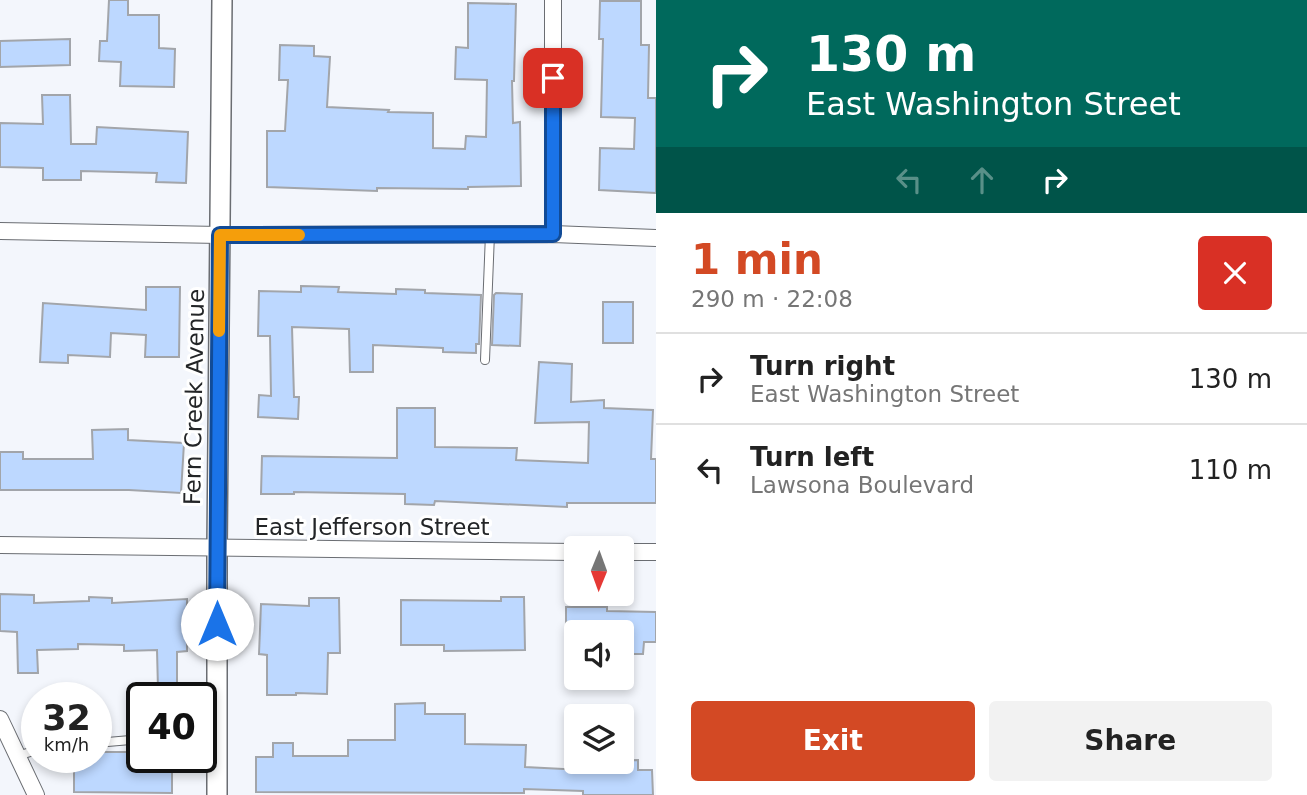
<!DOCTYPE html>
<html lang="en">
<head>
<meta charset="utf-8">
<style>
  :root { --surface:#fff; --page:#f2f2f2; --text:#222; --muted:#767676; --line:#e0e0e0; --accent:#d34924 }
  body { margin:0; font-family:"DejaVu Sans",sans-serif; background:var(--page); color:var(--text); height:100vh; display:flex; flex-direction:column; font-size:26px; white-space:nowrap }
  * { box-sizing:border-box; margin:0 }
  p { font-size:23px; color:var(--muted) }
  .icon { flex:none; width:38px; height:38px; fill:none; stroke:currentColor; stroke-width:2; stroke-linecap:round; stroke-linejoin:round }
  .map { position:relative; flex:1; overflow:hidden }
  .panel { display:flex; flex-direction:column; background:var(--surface); width:651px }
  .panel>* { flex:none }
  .top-card { background:#00695c; color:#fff; overflow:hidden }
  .needle { width:46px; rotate:181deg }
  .tools { position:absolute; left:564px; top:536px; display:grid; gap:14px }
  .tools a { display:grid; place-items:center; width:70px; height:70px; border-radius:7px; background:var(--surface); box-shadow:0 4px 10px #0003; font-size:35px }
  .speed { position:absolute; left:21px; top:682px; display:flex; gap:14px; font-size:35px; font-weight:700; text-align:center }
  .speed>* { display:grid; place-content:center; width:91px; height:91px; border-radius:50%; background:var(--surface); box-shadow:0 4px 10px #0003; line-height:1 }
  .speed small { font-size:18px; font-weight:400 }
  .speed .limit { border:4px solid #111; border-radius:10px; background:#fff; color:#111 }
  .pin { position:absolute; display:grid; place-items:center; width:60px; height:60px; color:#fff; margin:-30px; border-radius:14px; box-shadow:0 4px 10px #0006 }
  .me { position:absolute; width:77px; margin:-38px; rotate:0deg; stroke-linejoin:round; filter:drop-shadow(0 0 5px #0008) }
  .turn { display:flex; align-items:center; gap:24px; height:147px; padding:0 35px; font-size:32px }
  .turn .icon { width:91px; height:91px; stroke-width:2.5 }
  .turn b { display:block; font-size:49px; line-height:60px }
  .lanes { display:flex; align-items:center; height:66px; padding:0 35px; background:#0003; justify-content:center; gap:35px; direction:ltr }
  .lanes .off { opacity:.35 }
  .round { display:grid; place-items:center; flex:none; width:74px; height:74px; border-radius:7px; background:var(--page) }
  .overview { display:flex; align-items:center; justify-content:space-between; height:119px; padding:0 35px }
  h1 { font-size:42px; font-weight:600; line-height:52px; color:var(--accent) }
  .action { display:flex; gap:14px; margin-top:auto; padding:14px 35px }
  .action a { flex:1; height:80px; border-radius:7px; background:var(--accent); color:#fff; font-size:28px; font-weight:600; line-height:80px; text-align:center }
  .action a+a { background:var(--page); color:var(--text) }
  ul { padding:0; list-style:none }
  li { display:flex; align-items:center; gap:21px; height:91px; padding:0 35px; border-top:2px solid var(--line) }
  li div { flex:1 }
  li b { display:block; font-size:26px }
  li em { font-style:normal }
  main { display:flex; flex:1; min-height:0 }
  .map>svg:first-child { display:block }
  .building { fill:#bdd8ff; stroke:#a2a5aa; stroke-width:2 }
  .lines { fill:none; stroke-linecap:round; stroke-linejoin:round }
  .service-casing { stroke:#6a6d72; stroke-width:10 }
  .minor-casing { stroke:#6a6d72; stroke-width:18 }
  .tertiary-casing { stroke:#6a6d72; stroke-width:22 }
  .service { stroke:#fff; stroke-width:8 }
  .minor { stroke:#fff; stroke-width:16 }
  .tertiary { stroke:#fff; stroke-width:19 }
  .route-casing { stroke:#114b97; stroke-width:18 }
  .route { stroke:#1a73e8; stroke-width:12 }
  .slow { stroke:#f59e0b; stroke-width:12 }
  .labels { text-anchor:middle; stroke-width:6; stroke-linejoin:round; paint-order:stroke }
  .street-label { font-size:23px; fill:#232527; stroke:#fff }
</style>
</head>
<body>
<main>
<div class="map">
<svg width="656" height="795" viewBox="0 0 656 795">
  <rect width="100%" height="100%" fill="#f3f6fc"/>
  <!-- building -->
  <g class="building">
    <path d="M 109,0 L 128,0 L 128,15 L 159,15 L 159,48 L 175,49 L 174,87 L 120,86 L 121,62 L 99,61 L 100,41 L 107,41 Z"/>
    <path d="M 600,1 L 641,1 L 641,45 L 649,45 L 648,98 L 656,98 L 656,193 L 599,190 L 600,148 L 634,149 L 635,118 L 601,117 L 603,39 L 599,39 Z"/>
    <path d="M 468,3 L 516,4 L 514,81 L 512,81 L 513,123 L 520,122 L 521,186 L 468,187 L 468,189 L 377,188 L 377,191 L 267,187 L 267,131 L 285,131 L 288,80 L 279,80 L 280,45 L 314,46 L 314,56 L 330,57 L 327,107 L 389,110 L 388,112 L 433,113 L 433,148 L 465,149 L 466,136 L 486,137 L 487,80 L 455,79 L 456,47 L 468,48 Z"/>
    <path d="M 70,39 L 70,65 L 0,67 L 0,41 Z"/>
    <path d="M 42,95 L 70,95 L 71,144 L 96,144 L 97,127 L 188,132 L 186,183 L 156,182 L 157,173 L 81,171 L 81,180 L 43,180 L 43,168 L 0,167 L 0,123 L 43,124 Z"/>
    <path d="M 301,286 L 339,287 L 338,292 L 396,294 L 396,289 L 425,290 L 425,293 L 481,295 L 479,344 L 476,344 L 476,353 L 443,352 L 443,348 L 373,345 L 373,372 L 350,372 L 349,329 L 292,327 L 294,397 L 299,397 L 298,419 L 258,417 L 259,395 L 271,396 L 270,336 L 258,336 L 259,291 L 301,292 Z"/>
    <path d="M 146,287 L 180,287 L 179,357 L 145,357 L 146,335 L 111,333 L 110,357 L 68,355 L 68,363 L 40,362 L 43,303 L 146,310 Z"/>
    <path d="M 496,293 L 522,294 L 520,346 L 492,345 L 494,295 Z"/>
    <rect x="603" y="302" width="30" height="41"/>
    <path d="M 539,362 L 572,364 L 571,402 L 604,400 L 604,408 L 653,410 L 651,459 L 656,459 L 656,503 L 567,503 L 567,507 L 435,501 L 434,505 L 405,504 L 405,494 L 294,492 L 294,494 L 261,494 L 262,456 L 397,458 L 397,408 L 435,408 L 435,447 L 517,448 L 516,460 L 588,463 L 589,422 L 535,423 Z"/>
    <path d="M 128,429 L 128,440 L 184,443 L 181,493 L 129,490 L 0,490 L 0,452 L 23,452 L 23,459 L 93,459 L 92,430 Z"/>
    <path d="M 0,594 L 34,595 L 34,603 L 89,601 L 89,597 L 112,598 L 112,603 L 187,599 L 187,651 L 177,652 L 177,689 L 158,689 L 157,650 L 124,651 L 124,645 L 78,644 L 78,649 L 37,650 L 38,673 L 18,673 L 17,632 L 0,631 Z"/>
    <path d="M 501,597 L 524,597 L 525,650 L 444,651 L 444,645 L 401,645 L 401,600 L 501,601 Z"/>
    <path d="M 309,598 L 339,598 L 340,653 L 328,653 L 327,694 L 296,693 L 296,695 L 267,695 L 267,655 L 259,654 L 261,604 L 309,606 Z"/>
    <path d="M 566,607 L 607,607 L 607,611 L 656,612 L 656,642 L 644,642 L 643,654 L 624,654 L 625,632 L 566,632 Z"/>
    <path d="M 425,703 L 425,714 L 465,714 L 465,744 L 526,745 L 525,767 L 583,770 L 583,761 L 638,760 L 638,770 L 652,770 L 653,795 L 583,795 L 583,791 L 524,789 L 524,793 L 256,792 L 256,757 L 273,757 L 273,743 L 293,743 L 293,756 L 348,756 L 348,740 L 395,740 L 395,704 Z"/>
    <path d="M 96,752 L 142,752 L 142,758 L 172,758 L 172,793 L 74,792 L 74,758 L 96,758 Z"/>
  </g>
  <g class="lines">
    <!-- service casing -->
    <g class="service-casing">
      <g id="service">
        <path d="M 485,360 L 490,234"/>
        <path d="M 201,740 L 218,740"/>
        <path d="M 96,743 L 142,739"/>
        <path d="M 17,756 L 37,750"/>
      </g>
    </g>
    <!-- minor casing -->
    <g class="minor-casing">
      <g id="minor">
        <path d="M 553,0 L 553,234"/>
        <path d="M 0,231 L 220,235 L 553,234 L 656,238"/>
        <path d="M 0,545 L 576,552"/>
        <path d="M 621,552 L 656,552"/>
        <path d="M 0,719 L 36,795"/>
      </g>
    </g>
    <!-- tertiary casing -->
    <g class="tertiary-casing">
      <path id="tertiary" d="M 217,795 L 217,549 L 222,0"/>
    </g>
    <!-- service -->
    <use href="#service" class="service"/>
    <!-- minor -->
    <use href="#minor" class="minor"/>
    <!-- tertiary -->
    <use href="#tertiary" class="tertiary"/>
  </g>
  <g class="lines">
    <!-- route casing -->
    <g class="route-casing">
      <path id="route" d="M 217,624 L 220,235 L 553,234 L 553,78"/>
    </g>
    <!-- route -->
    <use href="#route" class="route"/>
    <!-- slow -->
    <path class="slow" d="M 219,331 L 220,235 L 299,235"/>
  </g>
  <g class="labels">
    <!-- street labels -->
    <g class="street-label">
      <text transform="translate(194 397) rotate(-89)" y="8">Fern Creek Avenue</text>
      <text x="372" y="535">East Jefferson Street</text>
    </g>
  </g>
</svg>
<div class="tools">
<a><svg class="needle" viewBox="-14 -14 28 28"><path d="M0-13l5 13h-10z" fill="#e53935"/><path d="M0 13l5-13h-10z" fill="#767676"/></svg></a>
<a><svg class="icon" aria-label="sound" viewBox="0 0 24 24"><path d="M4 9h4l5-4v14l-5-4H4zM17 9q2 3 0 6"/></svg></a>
<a><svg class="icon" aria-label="layers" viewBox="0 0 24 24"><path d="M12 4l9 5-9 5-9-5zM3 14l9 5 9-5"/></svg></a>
</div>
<div class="speed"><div>32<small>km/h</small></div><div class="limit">40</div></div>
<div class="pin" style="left:553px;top:78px;background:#d93025"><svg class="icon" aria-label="arrive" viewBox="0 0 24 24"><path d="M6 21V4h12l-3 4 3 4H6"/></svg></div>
<svg class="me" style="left:217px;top:624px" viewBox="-20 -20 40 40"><circle r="19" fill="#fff"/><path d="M0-13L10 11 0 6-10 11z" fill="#1a73e8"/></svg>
</div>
<section class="panel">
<div class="top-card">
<div class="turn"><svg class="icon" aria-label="right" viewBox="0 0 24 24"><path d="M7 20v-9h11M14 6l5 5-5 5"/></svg><div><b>130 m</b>East Washington Street</div></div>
<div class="lanes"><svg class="icon off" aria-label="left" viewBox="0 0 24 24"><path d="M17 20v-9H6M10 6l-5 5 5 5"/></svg><svg class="icon off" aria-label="ahead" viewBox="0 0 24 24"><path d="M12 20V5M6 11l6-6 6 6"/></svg><svg class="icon" aria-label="right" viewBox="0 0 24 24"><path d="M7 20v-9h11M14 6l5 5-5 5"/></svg></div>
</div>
<div class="overview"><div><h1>1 min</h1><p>290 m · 22:08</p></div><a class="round" style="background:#d93025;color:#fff"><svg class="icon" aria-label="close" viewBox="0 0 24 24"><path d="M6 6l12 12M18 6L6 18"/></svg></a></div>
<ul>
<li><svg class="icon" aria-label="right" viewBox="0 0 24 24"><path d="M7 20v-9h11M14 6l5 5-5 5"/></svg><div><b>Turn right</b><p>East Washington Street</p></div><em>130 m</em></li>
<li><svg class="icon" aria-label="left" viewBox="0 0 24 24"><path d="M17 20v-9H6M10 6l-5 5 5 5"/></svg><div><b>Turn left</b><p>Lawsona Boulevard</p></div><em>110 m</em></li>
</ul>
<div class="action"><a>Exit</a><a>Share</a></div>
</section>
</main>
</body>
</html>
